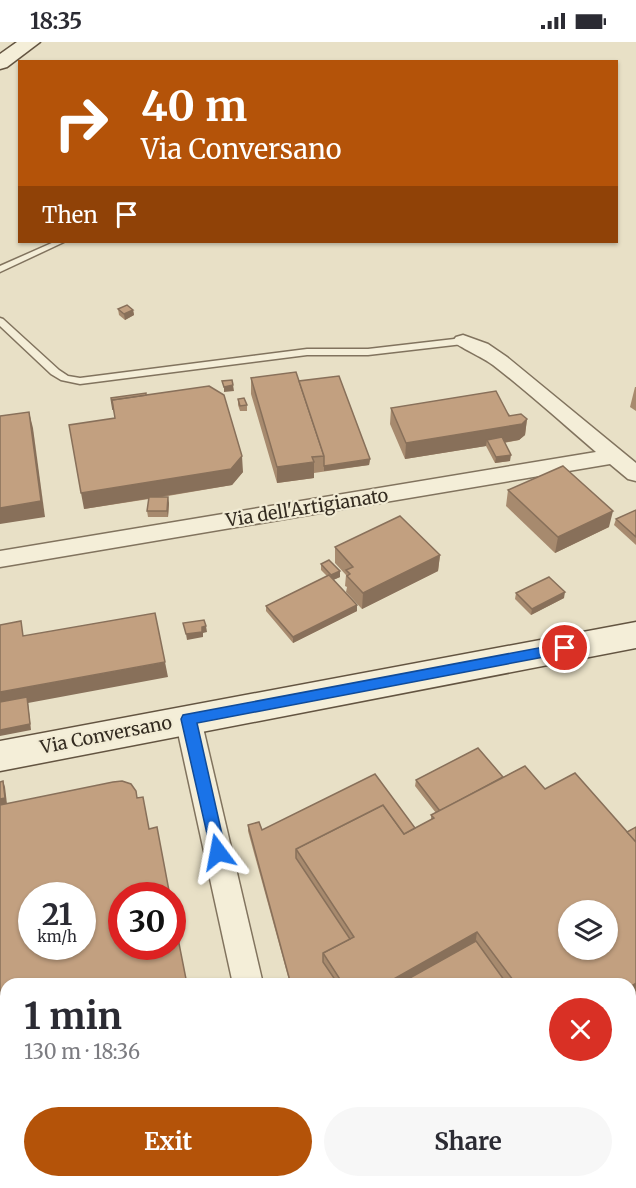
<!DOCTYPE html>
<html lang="en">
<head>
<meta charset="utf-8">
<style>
  :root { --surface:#fff; --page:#f7f7f7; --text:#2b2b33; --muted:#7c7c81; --accent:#b45309 }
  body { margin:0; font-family:Merriweather,serif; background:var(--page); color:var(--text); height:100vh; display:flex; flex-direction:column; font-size:22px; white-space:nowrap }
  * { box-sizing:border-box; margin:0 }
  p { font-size:20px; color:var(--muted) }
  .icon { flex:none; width:33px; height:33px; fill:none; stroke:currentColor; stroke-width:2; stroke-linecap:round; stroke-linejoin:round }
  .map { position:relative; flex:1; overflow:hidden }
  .side { position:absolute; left:0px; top:936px; width:636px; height:210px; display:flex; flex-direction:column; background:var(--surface); border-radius:18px 18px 0 0; box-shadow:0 2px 4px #0004 }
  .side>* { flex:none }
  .banner { position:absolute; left:18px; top:18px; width:600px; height:183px; border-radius:0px; box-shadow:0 2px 4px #0004; background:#b45309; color:#fff; overflow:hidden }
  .controls { position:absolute; left:558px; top:858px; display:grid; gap:12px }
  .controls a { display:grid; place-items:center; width:60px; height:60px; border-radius:50%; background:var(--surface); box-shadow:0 2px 4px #0004; font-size:30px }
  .speed { position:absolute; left:18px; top:840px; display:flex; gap:12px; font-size:30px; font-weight:700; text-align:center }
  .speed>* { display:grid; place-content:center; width:78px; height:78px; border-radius:50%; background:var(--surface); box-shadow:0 2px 4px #0004; line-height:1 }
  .speed small { font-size:15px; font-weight:400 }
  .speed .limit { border:9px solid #d22; background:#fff; color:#111 }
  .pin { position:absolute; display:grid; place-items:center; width:51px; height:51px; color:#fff; margin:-26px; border:3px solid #fff; border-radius:50%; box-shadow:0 2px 6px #0007 }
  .me { position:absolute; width:66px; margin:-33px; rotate:347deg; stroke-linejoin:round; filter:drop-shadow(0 0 4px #0008) }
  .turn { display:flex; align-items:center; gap:21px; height:126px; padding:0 24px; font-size:27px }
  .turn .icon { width:78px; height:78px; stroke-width:2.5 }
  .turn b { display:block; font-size:42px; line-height:51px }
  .then { display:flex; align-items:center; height:57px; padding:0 24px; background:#0003; gap:12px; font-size:22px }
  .round { display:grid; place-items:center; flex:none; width:63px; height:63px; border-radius:32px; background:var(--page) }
  .overview { display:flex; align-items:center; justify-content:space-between; height:102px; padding:0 24px }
  h1 { font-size:36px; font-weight:700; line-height:45px }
  .cta { display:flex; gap:12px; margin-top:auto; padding:12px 24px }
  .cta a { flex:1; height:69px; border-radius:36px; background:var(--accent); color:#fff; font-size:24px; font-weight:700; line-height:69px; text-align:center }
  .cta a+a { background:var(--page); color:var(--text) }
  .status { display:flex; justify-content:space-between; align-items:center; height:42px; padding:0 30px; background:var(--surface); direction:ltr }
  .status svg { height:16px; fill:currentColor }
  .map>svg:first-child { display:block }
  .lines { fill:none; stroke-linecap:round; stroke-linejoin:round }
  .lane-casing { stroke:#81735e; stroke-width:3 }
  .street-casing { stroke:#81735e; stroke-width:3 }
  .secondary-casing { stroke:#635441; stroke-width:3 }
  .lane { fill:#f4eed8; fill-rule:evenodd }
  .street { fill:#f4eed8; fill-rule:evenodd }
  .secondary { fill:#f4eed8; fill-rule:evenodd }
  .rail { stroke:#332b20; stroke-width:5; stroke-dasharray:13 13; stroke-linecap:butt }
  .wall { fill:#a78a6e; fill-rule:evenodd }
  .shaded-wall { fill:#88705a }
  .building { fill:#c2a080; stroke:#88705a; stroke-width:1.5; fill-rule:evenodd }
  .route { fill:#1a73e8; stroke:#114b97; stroke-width:1.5 }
  .labels { text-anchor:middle; stroke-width:4.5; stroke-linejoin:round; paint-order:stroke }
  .street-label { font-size:18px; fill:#332b20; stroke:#f1ebd4 }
</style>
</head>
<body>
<div class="status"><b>18:35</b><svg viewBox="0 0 49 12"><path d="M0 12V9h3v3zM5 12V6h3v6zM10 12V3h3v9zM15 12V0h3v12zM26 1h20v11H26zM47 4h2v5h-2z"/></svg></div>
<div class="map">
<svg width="636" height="1146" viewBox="0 0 636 1146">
  <rect width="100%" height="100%" fill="#e8e0c6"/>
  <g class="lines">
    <!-- lane casing -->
    <g class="lane-casing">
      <g id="lane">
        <path d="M 54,200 L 64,200 L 0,230 L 0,224 Z"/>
        <path d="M 0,276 L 3,277 L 59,328 L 68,334 L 80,336 L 307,307 L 368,307 L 463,296 L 468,299 L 463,302 L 368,313 L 307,313 L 80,342 L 61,338 L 51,332 L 0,284 Z"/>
      </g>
    </g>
    <!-- street casing -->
    <g class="street-casing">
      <g id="street">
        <path d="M 463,293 L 488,302 L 507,315 L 636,421 L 636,439 L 628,437 L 610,422 L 0,525 L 0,509 L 596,410 C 562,381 528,350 493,323 C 484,316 457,304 453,299 L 456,295 Z"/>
        <path d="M 188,667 L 197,670 L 201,677 L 263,942 L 233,942 L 175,677 L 179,670 Z"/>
        <path d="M 6,1107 L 8,1140 L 0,1142 L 0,1108 Z"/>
      </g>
    </g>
    <!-- secondary casing -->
    <g class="secondary-casing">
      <g id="secondary">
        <path d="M 17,0 L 40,0 L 7,25 L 0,27 L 0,12 Z"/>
        <path d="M 636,580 L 636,606 L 0,729 L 0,699 Z"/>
      </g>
    </g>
    <!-- lane -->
    <use href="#lane" class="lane"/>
    <!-- street -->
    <use href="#street" class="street"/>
    <!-- secondary -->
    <use href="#secondary" class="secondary"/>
    <!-- rail -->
    <g class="rail">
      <path d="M 630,1072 L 636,1070"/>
      <path d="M 336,1146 L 360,1140"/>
    </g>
  </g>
  <!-- wall -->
  <g class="wall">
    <path d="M 118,267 L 133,268 L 134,273 L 125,278 L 119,273 Z"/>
    <path d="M 251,336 L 299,339 L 370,417 L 369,423 L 314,431 L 314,436 L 277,441 L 251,352 Z"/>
    <path d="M 635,345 L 636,345 L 636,369 L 630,365 Z"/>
    <path d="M 146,353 L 243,430 L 232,443 L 162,455 L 169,461 L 168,475 L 148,475 L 147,469 L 149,457 L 84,467 L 115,376 L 111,356 Z"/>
    <path d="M 238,357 L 247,363 L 247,369 L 240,369 L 238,363 Z"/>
    <path d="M 391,366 L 507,370 L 510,373 L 527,377 L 525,393 L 519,398 L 504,401 L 510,419 L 495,421 L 486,404 L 405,417 L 390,382 Z"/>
    <path d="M 508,448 L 609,485 L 555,511 L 506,464 Z"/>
    <path d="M 636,468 L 636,503 L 614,483 L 616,477 Z"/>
    <path d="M 335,505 L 440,513 L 438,529 L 362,567 L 346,550 L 347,545 L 345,544 L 346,533 L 335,521 Z"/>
    <path d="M 321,522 L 340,529 L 340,535 L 333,538 L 357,563 L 357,569 L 293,601 L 266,569 L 266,564 L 327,534 L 321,528 Z"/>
    <path d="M 516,551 L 564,556 L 531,573 L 515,557 Z"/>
    <path d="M 478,706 L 503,735 L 525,724 L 545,747 L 575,731 L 627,790 L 636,785 L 636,1027 L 630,1029 L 630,942 L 290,942 L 248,789 L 248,783 L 259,780 L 262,788 L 375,732 L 415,786 L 431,778 L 431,773 L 436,771 L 415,744 L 416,738 ZM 568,868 L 608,868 L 608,908 L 568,908 Z"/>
  </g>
  <!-- shaded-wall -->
  <g class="shaded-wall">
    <path d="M 133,268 L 134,273 L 125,278 L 124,272 Z"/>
    <path d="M 233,343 L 234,349 L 224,350 L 224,345 Z"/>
    <path d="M 29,370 L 33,386 L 45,475 L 0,482 L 0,466 Z"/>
    <path d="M 527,377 L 525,393 L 519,398 L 489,403 L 487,398 L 486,404 L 405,417 L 406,401 Z"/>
    <path d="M 511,413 L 510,419 L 495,421 L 496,415 Z"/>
    <path d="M 242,414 L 243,430 L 232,443 L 84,467 L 81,451 Z"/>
    <path d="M 370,417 L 369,423 L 324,429 L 324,424 Z"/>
    <path d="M 314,420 L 314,436 L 277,441 L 277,425 Z"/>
    <path d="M 168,455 L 169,461 L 168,475 L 167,469 Z"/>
    <path d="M 613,469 L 609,485 L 555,511 L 558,495 Z"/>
    <path d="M 440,513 L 438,529 L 362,567 L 363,551 Z"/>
    <path d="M 340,529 L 340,535 L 331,539 L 331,533 Z"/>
    <path d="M 565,550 L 564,556 L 531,573 L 532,567 Z"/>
    <path d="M 357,563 L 357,569 L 293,601 L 293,595 Z"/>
    <path d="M 206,584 L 207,590 L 203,591 L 203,595 L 187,598 L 186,592 L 202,585 Z"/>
    <path d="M 165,620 L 168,635 L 28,661 L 31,688 L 0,694 L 0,650 Z"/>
    <path d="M 3,739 L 5,745 L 7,762 L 0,763 L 0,757 Z"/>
    <path d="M 477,890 L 475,904 L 408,942 L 385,942 Z"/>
    <path d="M 636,941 L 636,951 L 630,955 L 630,945 Z"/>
    <path d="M 6,1005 L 6,1020 L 0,1021 L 0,1007 Z"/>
    <path d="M 636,1023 L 636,1027 L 630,1029 L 630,1025 Z"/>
    <path d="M 6,1069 L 6,1073 L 0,1075 L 0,1070 Z"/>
  </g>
  <!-- building -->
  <g class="building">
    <path d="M 127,263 L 133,268 L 124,272 L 118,267 Z"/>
    <path d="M 296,330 L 324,414 L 312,415 L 314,420 L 277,425 L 251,336 Z"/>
    <path d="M 339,334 L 370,417 L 324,424 L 324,414 L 299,339 Z"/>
    <path d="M 232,338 L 233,343 L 224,345 L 222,339 Z"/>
    <path d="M 209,344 L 224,353 L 242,414 L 231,427 L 81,451 L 69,383 L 115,376 L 112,358 Z"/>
    <path d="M 496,349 L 509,374 L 521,372 L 527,377 L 522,382 L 406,401 L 391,366 Z"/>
    <path d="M 146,351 L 146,353 L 112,358 L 113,368 L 111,356 Z"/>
    <path d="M 244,356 L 247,363 L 240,364 L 238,357 Z"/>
    <path d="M 29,370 L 41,459 L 0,466 L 0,374 Z"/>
    <path d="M 502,395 L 511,413 L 496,415 L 487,398 Z"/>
    <path d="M 563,424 L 613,469 L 558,495 L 508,448 Z"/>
    <path d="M 149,455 L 168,455 L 167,469 L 147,469 Z"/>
    <path d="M 636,468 L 636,495 L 616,477 Z"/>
    <path d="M 400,474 L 440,513 L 363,551 L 347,534 L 350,532 L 346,528 L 353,525 L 335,505 Z"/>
    <path d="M 329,518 L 340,529 L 331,533 L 321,522 Z"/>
    <path d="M 329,533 L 357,563 L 293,595 L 266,564 Z"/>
    <path d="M 549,535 L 565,550 L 532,567 L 516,551 Z"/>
    <path d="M 155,571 L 165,620 L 0,650 L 0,583 L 21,579 L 23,594 Z"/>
    <path d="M 204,578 L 206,584 L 202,585 L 202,590 L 186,592 L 183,581 Z"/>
    <path d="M 27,655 L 30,682 L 0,688 L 0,660 Z"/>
    <path d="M 478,706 L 503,735 L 440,769 L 416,738 Z"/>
    <path d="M 525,724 L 545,747 L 575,731 L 636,800 L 636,941 L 630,945 L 630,942 L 516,942 L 477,890 L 385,942 L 343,942 L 323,911 L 354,895 L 296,807 L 383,763 L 404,792 L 434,776 L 431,773 ZM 568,868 L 608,868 L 608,908 L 568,908 Z"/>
    <path d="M 375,732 L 415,786 L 404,792 L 383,763 L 296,807 L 296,816 L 350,897 L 323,911 L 323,920 L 338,942 L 292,942 L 290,939 L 248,783 L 259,780 L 262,788 Z"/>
    <path d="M 3,739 L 5,756 L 0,757 L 0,740 Z"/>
    <path d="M 122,739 L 131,742 L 136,749 L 137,756 L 143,755 L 149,787 L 157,785 L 170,854 L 122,854 L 122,904 L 172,904 L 172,866 L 187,942 L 6,942 L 6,1005 L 0,1007 L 0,763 L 113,740 ZM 32,854 L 82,854 L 82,904 L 32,904 Z"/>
    <path d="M 636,785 L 636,800 L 627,790 Z"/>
    <path d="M 476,899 L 507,942 L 399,942 Z"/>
    <path d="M 636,948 L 636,1023 L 630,1025 L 630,951 Z"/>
    <path d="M 6,1014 L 6,1069 L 0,1070 L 0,1016 Z"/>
  </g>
  <!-- route -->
  <path class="route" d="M 565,601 L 572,606 L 565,611 L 197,681 L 226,810 L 224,814 L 218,816 L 212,814 L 181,677 L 183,673 Z"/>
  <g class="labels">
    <!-- street labels -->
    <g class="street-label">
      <text transform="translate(307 466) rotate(-9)" y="6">Via dell'Artigianato</text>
      <text transform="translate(106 693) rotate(-11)" y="6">Via Conversano</text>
    </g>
  </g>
</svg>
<div class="controls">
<a><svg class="icon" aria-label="layers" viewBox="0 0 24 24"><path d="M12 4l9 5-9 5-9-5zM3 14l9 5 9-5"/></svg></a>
</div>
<div class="speed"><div>21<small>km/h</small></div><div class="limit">30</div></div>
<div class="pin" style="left:565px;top:606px;background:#d93025"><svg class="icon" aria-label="arrive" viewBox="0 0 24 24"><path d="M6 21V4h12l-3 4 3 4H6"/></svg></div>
<svg class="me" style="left:218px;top:810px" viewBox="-20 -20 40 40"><path d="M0-17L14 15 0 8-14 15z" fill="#1a73e8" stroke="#fff" stroke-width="4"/></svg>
<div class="banner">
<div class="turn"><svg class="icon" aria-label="right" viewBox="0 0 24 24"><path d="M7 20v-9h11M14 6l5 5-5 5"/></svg><div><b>40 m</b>Via Conversano</div></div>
<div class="then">Then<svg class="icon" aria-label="arrive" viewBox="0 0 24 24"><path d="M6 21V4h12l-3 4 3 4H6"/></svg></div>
</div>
<section class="side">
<div class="overview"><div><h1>1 min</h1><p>130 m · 18:36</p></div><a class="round" style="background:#d93025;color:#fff"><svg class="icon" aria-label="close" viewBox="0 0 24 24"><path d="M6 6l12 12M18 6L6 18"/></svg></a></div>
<div class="cta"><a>Exit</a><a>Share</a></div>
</section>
</div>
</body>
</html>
